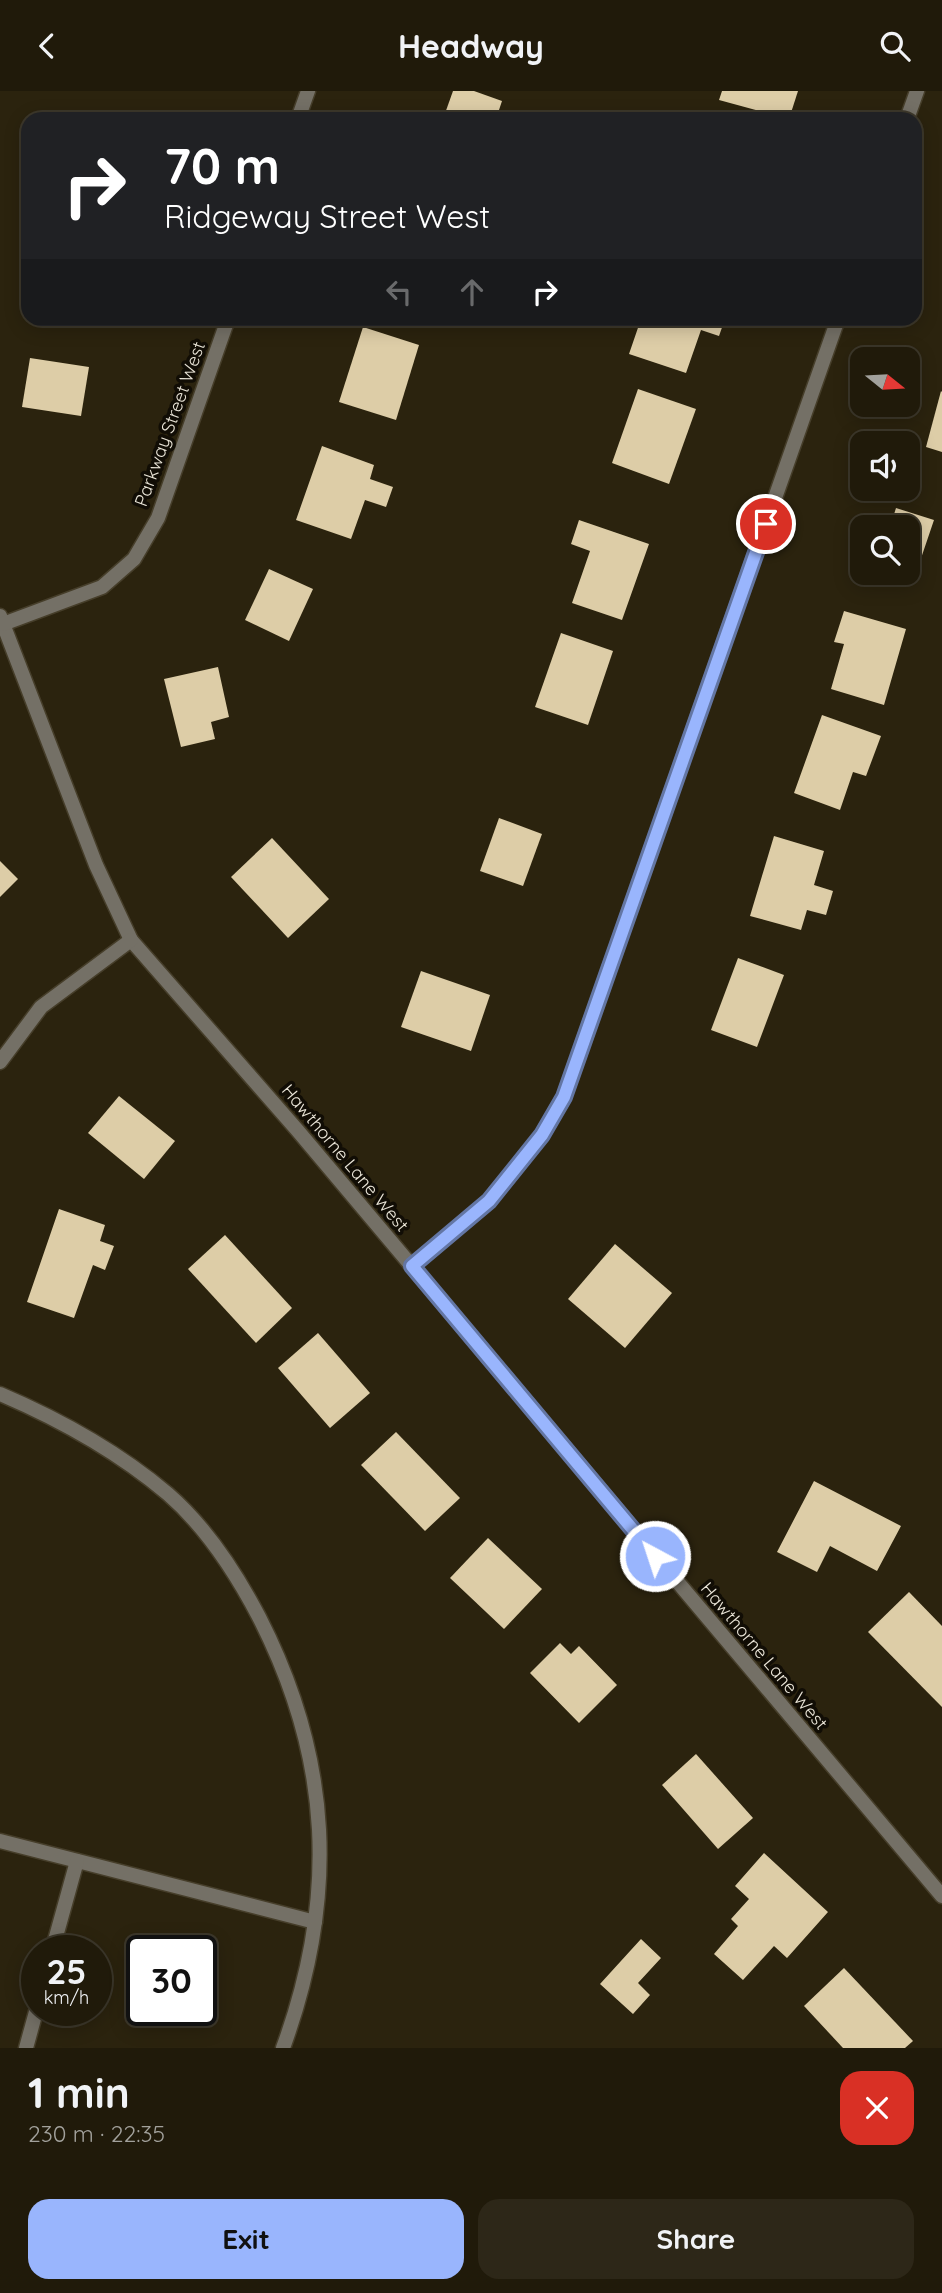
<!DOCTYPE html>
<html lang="en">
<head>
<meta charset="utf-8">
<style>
  :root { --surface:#201a0a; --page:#2d2718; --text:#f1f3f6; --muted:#a2a19c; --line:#3d382b; --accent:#99b5fd }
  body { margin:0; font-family:Quicksand,sans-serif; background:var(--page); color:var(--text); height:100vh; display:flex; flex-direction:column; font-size:26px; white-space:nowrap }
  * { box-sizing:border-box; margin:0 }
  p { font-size:23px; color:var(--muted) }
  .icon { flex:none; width:38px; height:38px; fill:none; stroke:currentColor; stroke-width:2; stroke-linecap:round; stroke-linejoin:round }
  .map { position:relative; height:1957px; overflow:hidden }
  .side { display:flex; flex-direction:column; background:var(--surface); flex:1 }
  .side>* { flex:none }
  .hud { position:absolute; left:21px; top:21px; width:901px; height:214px; border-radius:21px; box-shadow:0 4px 18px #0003,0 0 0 2px var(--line); background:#202124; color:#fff; overflow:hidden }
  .needle { width:46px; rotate:108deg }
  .controls { position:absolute; left:850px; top:256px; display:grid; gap:14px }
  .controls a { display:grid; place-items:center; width:70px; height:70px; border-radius:14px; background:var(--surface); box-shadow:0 4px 18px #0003,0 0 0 2px var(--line); font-size:35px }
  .speed { position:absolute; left:21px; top:1844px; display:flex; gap:14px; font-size:35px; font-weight:700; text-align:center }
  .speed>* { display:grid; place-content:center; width:91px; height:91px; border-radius:50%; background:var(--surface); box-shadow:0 4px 18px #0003,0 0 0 2px var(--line); line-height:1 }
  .speed small { font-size:18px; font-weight:400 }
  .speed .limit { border:4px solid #111; border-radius:10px; background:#fff; color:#111 }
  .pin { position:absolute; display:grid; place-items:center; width:60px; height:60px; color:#fff; margin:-30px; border:4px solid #fff; border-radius:50%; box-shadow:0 2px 7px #0007 }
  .me { position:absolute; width:77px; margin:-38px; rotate:320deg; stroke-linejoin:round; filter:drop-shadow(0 0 5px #0008) }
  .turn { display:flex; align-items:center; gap:24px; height:147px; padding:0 28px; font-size:32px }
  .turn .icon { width:91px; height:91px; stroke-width:2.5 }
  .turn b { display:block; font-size:49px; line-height:60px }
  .lanes { display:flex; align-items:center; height:66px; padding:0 28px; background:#0003; justify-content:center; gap:35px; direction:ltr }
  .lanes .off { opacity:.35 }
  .round { display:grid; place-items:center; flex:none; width:74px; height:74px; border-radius:21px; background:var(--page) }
  .headline { display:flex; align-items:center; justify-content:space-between; height:119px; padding:0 28px }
  h1 { font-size:42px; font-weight:700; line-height:52px }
  .action { display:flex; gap:14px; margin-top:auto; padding:14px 28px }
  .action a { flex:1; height:80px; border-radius:21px; background:var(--accent); color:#111; font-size:28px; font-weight:700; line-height:80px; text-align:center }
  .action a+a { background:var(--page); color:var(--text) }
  header { display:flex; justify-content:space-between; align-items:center; height:91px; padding:0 28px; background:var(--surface); font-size:32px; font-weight:700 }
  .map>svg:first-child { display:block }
  .building { fill:#ddcda7 }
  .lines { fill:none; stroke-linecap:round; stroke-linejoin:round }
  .service-casing { stroke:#463e2a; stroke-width:17 }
  .minor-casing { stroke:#463e2a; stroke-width:17 }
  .service { stroke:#747066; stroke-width:14 }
  .minor { stroke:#747066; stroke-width:14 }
  .route-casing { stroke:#6376a4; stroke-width:18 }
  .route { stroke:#99b5fd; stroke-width:12 }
  .labels { text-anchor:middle; stroke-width:7; stroke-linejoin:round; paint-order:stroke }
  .street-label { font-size:18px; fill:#ebe6d9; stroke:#110d05 }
</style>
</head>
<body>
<header><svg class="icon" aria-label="back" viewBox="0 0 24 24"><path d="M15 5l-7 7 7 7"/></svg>Headway<svg class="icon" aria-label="search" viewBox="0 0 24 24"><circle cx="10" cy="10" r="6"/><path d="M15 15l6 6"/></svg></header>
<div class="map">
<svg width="942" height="1957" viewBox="0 0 942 1957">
  <rect width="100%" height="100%" fill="#2b230e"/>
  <!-- building -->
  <g class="building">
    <path d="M 453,0 L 474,0 L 502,10 L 496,28 L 443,28 Z"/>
    <path d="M 722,0 L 798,0 L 789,28 L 719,9 Z"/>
    <path d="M 641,228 L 725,228 L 719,245 L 701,239 L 686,282 L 629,263 Z"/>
    <path d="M 363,236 L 419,254 L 396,329 L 339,311 Z"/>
    <path d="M 30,267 L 89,276 L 81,325 L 22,316 Z"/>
    <path d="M 638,298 L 696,318 L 669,393 L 612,372 Z"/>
    <path d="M 941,300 L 942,301 L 942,361 L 926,356 Z"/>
    <path d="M 322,355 L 374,374 L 370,388 L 393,396 L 386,416 L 365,409 L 351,448 L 296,429 Z"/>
    <path d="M 896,417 L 934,429 L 915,485 L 908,483 L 908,436 L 890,436 Z"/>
    <path d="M 579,429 L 649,453 L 622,529 L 572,512 L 590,460 L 571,453 Z"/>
    <path d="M 269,478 L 313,498 L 289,550 L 245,529 Z"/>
    <path d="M 844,520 L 906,538 L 884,614 L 831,598 L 844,553 L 834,551 Z"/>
    <path d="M 561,542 L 613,560 L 588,634 L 535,616 Z"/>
    <path d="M 218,576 L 229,626 L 211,631 L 215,648 L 181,656 L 164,588 Z"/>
    <path d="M 822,624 L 881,645 L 866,685 L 853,681 L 840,719 L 794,702 Z"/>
    <path d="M 499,727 L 542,743 L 523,795 L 480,780 Z"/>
    <path d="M 774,745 L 824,760 L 814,794 L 833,800 L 826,824 L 807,819 L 801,839 L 750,825 Z"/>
    <path d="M 272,747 L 329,808 L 288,847 L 231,786 Z"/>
    <path d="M 0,770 L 18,788 L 0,806 Z"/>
    <path d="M 738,867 L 784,884 L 757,956 L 711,939 Z"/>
    <path d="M 421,880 L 490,904 L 471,960 L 401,936 Z"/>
    <path d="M 119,1005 L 175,1050 L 144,1088 L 88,1042 Z"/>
    <path d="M 59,1118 L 105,1134 L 100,1150 L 114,1155 L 105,1179 L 93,1174 L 74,1227 L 27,1211 Z"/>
    <path d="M 225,1144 L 292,1217 L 256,1252 L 188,1178 Z"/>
    <path d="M 615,1153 L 672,1202 L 625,1257 L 568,1208 Z"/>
    <path d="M 318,1242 L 370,1302 L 330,1337 L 278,1277 Z"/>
    <path d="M 396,1341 L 460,1407 L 425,1440 L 361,1374 Z"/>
    <path d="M 814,1390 L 901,1435 L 877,1480 L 830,1455 L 817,1481 L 777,1461 Z"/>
    <path d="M 488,1447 L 542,1498 L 504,1538 L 450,1487 Z"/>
    <path d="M 909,1501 L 942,1535 L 942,1616 L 868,1541 Z"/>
    <path d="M 560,1552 L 571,1563 L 579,1555 L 617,1594 L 579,1632 L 530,1582 Z"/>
    <path d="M 696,1663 L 753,1727 L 718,1758 L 662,1694 Z"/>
    <path d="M 764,1762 L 828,1821 L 787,1867 L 774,1855 L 743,1889 L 714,1863 L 738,1835 L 731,1828 L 749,1808 L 735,1795 Z"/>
    <path d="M 641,1848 L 661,1867 L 638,1892 L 650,1904 L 633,1923 L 600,1893 Z"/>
    <path d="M 844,1877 L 913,1950 L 905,1957 L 843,1957 L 804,1915 Z"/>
  </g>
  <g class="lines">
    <!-- service casing -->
    <g class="service-casing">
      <g id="service">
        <path d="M 0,1750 L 315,1831"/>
        <path d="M 52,1860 L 77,1770"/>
        <path d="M 26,1957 L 37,1917"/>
      </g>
    </g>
    <!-- minor casing -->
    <g class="minor-casing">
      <g id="minor">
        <path d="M 298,28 L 308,0"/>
        <path d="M 907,28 L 917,0"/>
        <path d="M 0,525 L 96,774 L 131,849 L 298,1040 L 942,1805"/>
        <path d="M 3,533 L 102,496 L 134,468 L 158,427 L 228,228"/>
        <path d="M 0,971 L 41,916 L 131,849"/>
        <path d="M 412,1175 L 489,1110 L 542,1044 L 564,1006 L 838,228"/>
        <path d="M 0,1303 C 61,1329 117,1360 168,1403 C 206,1436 236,1482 259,1526 C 332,1669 338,1806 283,1957"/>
      </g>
    </g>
    <!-- service -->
    <use href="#service" class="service"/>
    <!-- minor -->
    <use href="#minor" class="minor"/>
  </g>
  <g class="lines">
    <!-- route casing -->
    <g class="route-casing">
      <path id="route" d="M 655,1465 L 412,1175 L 489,1110 L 542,1044 L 564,1006 L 766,433"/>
    </g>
    <!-- route -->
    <use href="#route" class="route"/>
  </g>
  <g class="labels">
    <!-- street labels -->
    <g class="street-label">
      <text transform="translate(170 333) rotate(-70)" y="6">Parkway Street West</text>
      <text transform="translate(345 1067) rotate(50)" y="6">Hawthorne Lane West</text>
      <text transform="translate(764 1565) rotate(50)" y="6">Hawthorne Lane West</text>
    </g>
  </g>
</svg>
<div class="controls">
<a><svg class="needle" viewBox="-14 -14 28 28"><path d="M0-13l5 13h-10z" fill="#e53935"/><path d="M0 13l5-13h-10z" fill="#a2a19c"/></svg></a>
<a><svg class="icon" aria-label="sound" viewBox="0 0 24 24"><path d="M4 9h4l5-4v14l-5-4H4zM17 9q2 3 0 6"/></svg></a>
<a><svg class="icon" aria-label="search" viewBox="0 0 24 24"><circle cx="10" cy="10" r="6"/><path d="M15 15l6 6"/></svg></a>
</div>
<div class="speed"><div>25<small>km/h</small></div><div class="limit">30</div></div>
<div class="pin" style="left:766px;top:433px;background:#d93025"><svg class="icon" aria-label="arrive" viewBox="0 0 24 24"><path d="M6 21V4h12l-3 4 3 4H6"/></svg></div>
<svg class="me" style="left:655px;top:1465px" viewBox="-20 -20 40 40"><circle r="17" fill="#99b5fd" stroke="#fff" stroke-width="3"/><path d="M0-11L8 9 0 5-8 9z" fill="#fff"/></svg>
<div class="hud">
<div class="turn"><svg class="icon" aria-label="right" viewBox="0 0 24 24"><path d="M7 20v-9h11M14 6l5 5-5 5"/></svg><div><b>70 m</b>Ridgeway Street West</div></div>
<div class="lanes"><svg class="icon off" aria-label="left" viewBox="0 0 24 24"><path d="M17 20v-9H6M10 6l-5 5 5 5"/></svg><svg class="icon off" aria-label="ahead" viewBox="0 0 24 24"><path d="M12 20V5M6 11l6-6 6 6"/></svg><svg class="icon" aria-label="right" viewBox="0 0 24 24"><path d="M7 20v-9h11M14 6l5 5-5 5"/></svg></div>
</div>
</div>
<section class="side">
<div class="headline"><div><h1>1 min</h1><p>230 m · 22:35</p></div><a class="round" style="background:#d93025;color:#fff"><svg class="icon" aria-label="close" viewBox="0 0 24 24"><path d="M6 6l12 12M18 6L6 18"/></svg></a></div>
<div class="action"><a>Exit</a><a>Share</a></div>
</section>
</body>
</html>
